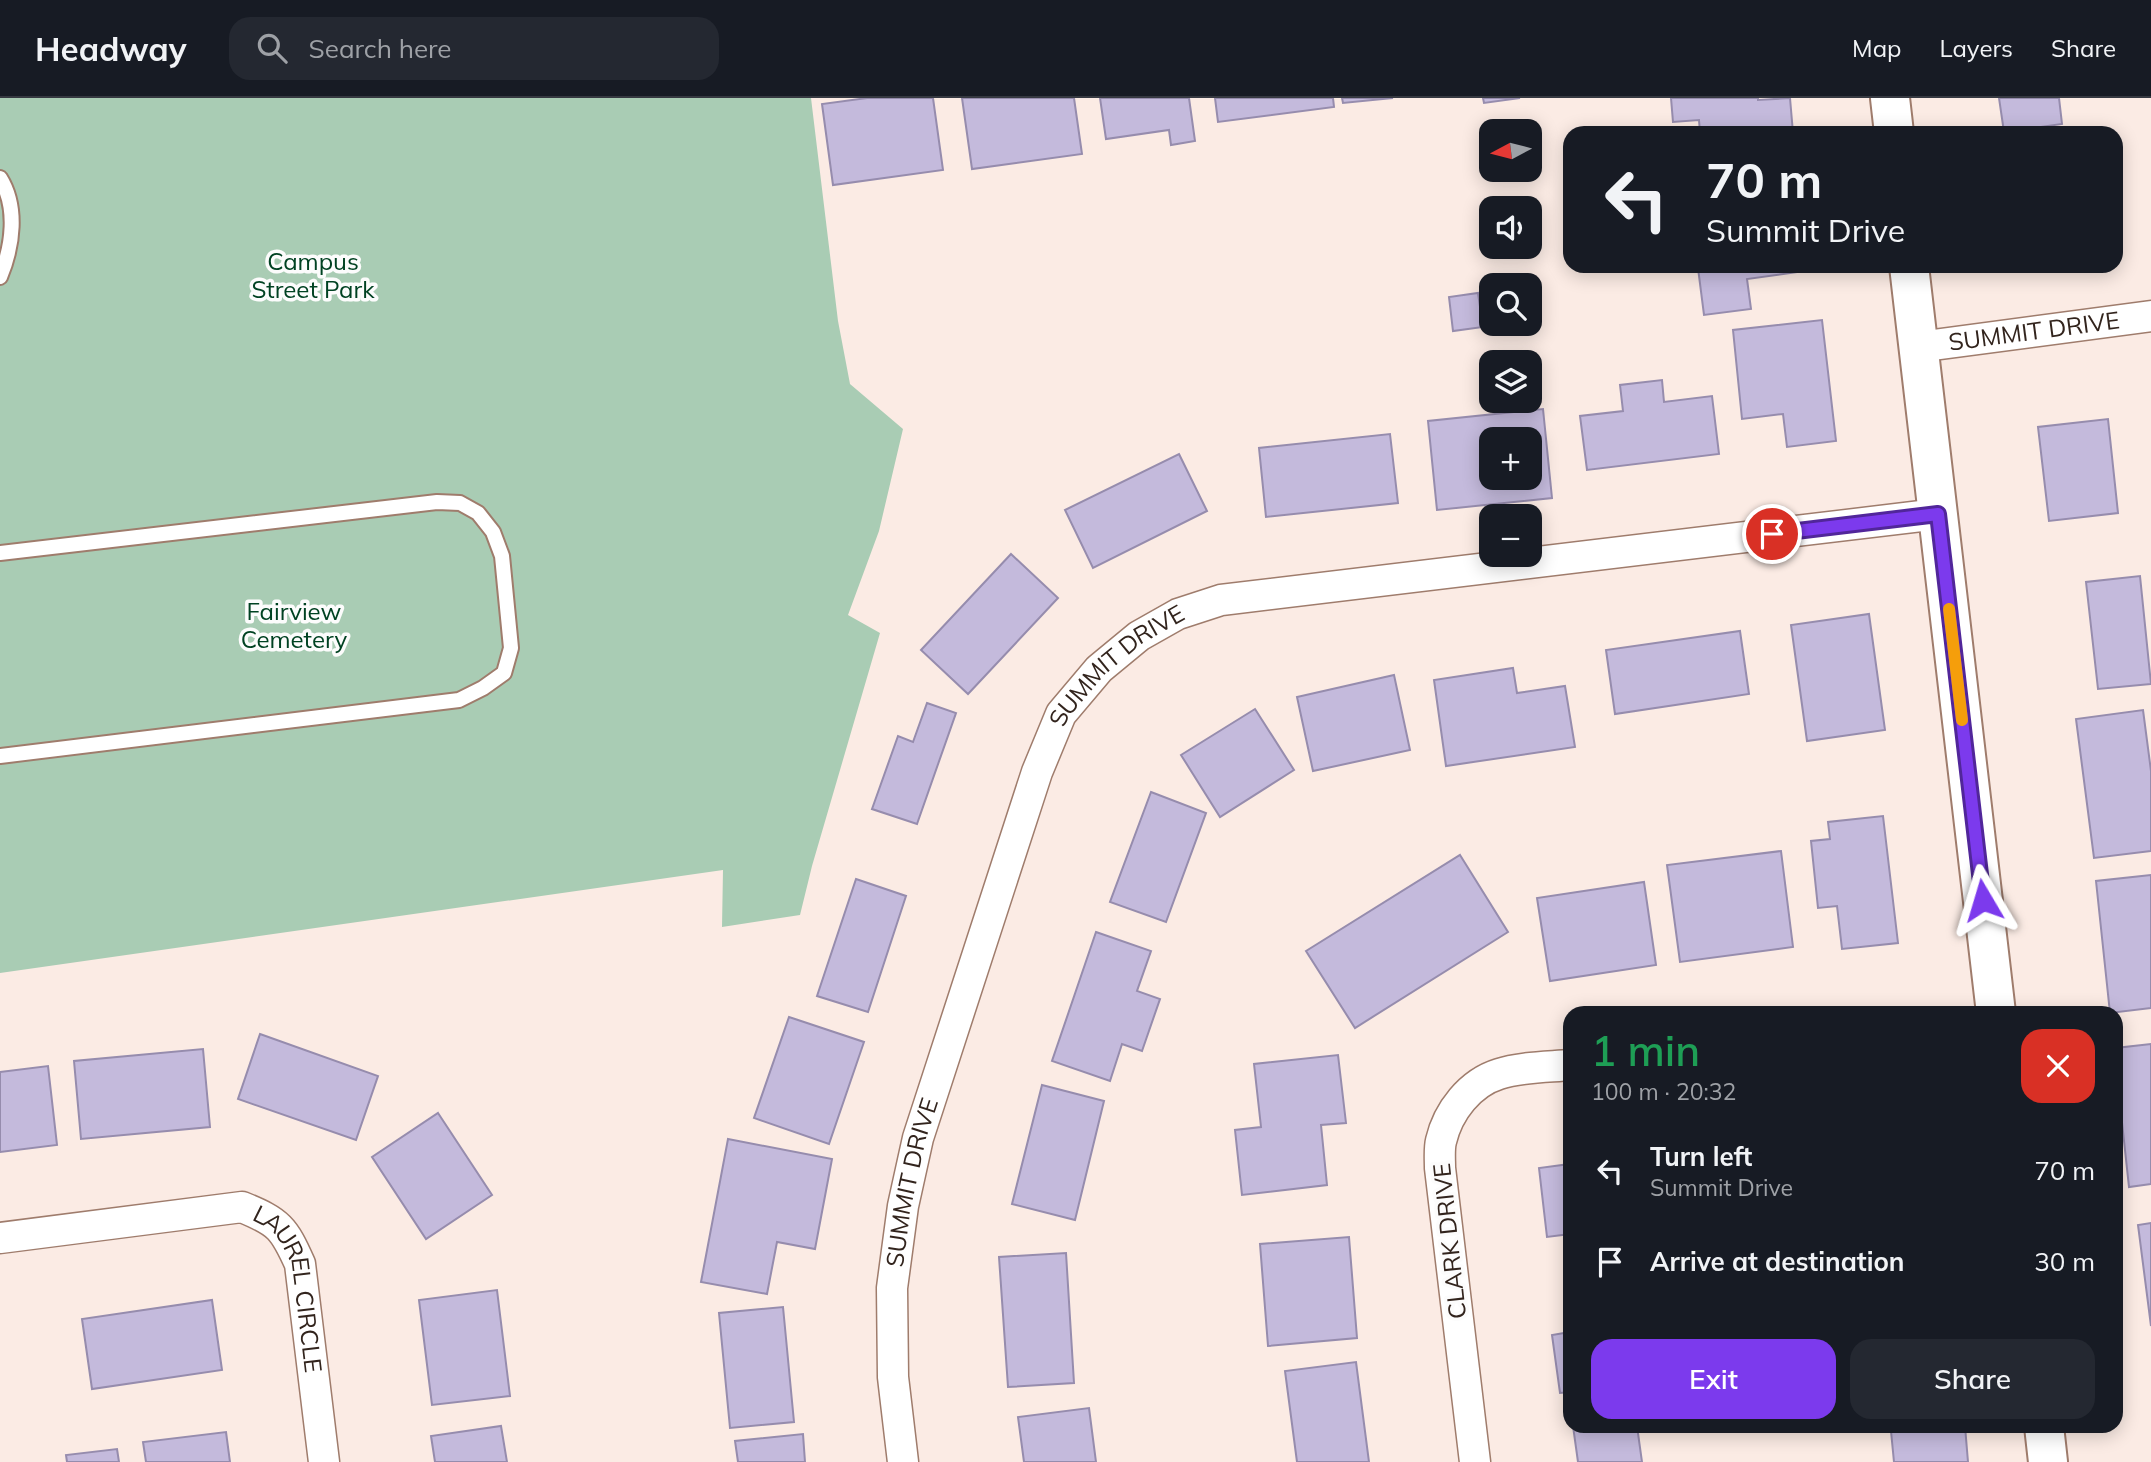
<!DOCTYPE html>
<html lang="en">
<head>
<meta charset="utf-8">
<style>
  :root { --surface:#171b24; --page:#242831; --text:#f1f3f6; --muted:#9ea1a6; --line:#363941; --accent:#7c3aed }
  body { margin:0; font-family:Mulish,sans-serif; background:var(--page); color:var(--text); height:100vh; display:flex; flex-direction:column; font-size:26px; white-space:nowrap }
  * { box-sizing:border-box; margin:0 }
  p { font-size:23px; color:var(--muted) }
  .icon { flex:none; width:38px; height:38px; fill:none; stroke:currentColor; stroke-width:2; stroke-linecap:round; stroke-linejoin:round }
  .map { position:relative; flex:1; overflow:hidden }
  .details { position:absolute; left:1563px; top:908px; width:560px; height:427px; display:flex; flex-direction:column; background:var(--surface); border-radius:21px; box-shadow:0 4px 18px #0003 }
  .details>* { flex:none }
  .hud { position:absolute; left:1563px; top:28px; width:560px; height:147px; border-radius:21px; box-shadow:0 4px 18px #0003; background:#171b24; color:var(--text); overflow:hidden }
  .needle { width:46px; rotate:263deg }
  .buttons { position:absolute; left:1479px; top:21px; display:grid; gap:14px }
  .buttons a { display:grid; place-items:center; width:63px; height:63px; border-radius:14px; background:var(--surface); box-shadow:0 4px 18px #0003; font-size:35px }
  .pin { position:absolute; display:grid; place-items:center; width:60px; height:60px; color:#fff; margin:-30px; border:4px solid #fff; border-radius:50%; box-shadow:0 2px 7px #0007 }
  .me { position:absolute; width:77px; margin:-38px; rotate:353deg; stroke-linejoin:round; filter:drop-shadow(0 0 5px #0008) }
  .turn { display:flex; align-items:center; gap:24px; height:147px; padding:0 28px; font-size:32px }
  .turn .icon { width:91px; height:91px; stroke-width:2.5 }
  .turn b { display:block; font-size:49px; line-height:60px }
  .round { display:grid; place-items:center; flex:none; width:74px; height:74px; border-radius:21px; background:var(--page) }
  .headline { display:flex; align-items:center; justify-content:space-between; height:119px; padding:0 28px }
  h1 { font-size:42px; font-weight:600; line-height:52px; color:#1e9e55 }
  .cta { display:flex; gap:14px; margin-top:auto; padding:14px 28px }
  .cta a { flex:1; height:80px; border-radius:21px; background:var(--accent); color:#fff; font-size:28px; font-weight:600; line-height:80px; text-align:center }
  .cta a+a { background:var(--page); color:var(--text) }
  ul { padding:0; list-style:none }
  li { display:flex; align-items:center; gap:21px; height:91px; padding:0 28px }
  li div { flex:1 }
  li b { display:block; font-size:26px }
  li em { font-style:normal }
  header { display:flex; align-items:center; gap:42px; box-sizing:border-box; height:98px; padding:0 35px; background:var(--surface); border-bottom:2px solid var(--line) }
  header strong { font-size:33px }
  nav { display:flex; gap:38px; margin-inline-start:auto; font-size:24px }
  .search { width:490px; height:63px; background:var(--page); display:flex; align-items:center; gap:18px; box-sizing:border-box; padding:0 24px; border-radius:21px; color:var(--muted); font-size:26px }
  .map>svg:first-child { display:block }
  .green { fill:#a9ccb4 }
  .building { fill:#c4badc; stroke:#968cad; stroke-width:2; fill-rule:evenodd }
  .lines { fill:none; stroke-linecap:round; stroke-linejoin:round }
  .service-casing { stroke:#9f7c6c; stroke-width:18 }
  .minor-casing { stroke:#9f7c6c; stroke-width:33 }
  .secondary-casing { stroke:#9f7c6c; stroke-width:42 }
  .service { stroke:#fff; stroke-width:14 }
  .minor { stroke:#fff; stroke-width:30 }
  .secondary { stroke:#fff; stroke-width:38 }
  .route-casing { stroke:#51269a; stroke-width:18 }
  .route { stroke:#7c3aed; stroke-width:12 }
  .slow { stroke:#f59e0b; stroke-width:12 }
  .labels { text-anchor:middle; stroke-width:7; stroke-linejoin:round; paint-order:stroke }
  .park-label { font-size:24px; fill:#004222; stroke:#fcfcfc }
  .street-label { font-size:24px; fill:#32241d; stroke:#fcfcfc }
</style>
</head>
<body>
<header>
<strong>Headway</strong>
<div class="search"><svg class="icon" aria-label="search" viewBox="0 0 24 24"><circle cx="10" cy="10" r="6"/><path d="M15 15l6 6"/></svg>Search here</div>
<nav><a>Map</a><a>Layers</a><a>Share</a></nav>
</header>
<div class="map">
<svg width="2151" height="1364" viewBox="0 0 2151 1364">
  <rect width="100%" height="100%" fill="#fbebe4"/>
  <!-- green -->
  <path class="green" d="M 0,0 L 811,0 L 838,223 L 850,286 L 903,331 L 879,433 L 848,517 L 880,535 L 812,768 L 800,817 L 722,829 L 723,772 L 0,875 Z"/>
  <!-- building -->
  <g class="building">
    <path d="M 867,0 L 933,0 L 943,72 L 833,87 L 822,6 Z"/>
    <path d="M 962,0 L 1074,0 L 1082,56 L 972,71 Z"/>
    <path d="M 1100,0 L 1189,0 L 1195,43 L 1171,47 L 1169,32 L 1106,41 Z"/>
    <path d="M 1215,0 L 1333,0 L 1334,9 L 1218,24 Z"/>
    <path d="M 1342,0 L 1393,0 L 1343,5 Z"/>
    <path d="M 1483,0 L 1520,0 L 1484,5 Z"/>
    <path d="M 1671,0 L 1758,0 L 1758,2 L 1790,0 L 1793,35 L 1700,35 L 1699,22 L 1673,24 Z"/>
    <path d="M 1999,0 L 2059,0 L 2062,26 L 2004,34 Z"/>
    <path d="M 1714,168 L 1819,168 L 1819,171 L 1747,181 L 1751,211 L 1704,217 L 1698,170 Z"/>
    <path d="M 1478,195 L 1483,229 L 1453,233 L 1449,199 Z"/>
    <path d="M 1822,222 L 1836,343 L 1787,349 L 1783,316 L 1742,321 L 1733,232 Z"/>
    <path d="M 1662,282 L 1664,304 L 1712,298 L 1719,356 L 1587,372 L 1580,318 L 1623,313 L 1620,287 Z"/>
    <path d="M 1543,311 L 1552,400 L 1437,412 L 1428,323 ZM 1491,341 L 1530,341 L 1530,380 L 1491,380 Z"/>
    <path d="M 2108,321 L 2118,415 L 2049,423 L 2038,329 Z"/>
    <path d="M 1390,336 L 1398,405 L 1266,419 L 1259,350 Z"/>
    <path d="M 1179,356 L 1207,413 L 1093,470 L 1065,412 Z"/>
    <path d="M 1011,456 L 1058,500 L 968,596 L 921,552 Z"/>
    <path d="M 2140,478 L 2151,586 L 2098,591 L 2086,484 Z"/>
    <path d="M 1869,516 L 1885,632 L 1807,643 L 1791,527 Z"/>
    <path d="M 1740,533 L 1749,596 L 1615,616 L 1606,552 Z"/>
    <path d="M 1513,570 L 1517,595 L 1565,588 L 1575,649 L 1446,668 L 1434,582 Z"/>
    <path d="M 1394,577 L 1410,652 L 1313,673 L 1297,599 Z"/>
    <path d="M 927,605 L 956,615 L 917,726 L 872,711 L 898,638 L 913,644 Z"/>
    <path d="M 1255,611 L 1294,672 L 1220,719 L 1181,657 Z"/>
    <path d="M 2143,612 L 2151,673 L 2151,753 L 2094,760 L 2076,621 Z"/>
    <path d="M 1151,694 L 1206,715 L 1166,824 L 1110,804 Z"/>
    <path d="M 1883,718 L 1898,845 L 1842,851 L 1837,808 L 1818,810 L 1811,743 L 1830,741 L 1828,724 Z"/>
    <path d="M 1781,753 L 1793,849 L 1680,864 L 1667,767 Z"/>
    <path d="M 1460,757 L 1508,834 L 1355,930 L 1306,853 Z"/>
    <path d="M 2151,777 L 2151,910 L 2110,915 L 2096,783 Z"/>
    <path d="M 856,781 L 906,798 L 868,914 L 817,898 Z"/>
    <path d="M 1644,784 L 1656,867 L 1550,883 L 1537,800 Z"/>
    <path d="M 1096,834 L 1151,853 L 1137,893 L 1160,901 L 1142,953 L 1122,946 L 1110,983 L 1052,963 Z"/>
    <path d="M 789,919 L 864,944 L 829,1046 L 754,1020 Z"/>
    <path d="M 260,936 L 378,978 L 356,1042 L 238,1001 Z"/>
    <path d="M 2151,946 L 2151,1086 L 2129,1089 L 2116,969 L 2116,950 Z"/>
    <path d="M 203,951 L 210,1029 L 81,1041 L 74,963 Z"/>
    <path d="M 1338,957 L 1346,1025 L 1321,1027 L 1327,1087 L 1242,1097 L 1235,1032 L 1261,1029 L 1254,966 Z"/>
    <path d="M 48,968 L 57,1047 L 0,1054 L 0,974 Z"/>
    <path d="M 1042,987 L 1104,1003 L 1075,1122 L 1012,1106 Z"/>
    <path d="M 438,1015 L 492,1097 L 426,1141 L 372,1059 Z"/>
    <path d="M 728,1041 L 832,1061 L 815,1151 L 777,1144 L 767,1196 L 701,1184 Z"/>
    <path d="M 1570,1066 L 1570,1136 L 1547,1139 L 1539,1070 Z"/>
    <path d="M 2151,1125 L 2151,1228 L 2138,1127 Z"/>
    <path d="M 1349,1139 L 1357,1240 L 1268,1248 L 1260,1146 Z"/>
    <path d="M 1066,1155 L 1074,1285 L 1008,1289 L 999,1159 Z"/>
    <path d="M 497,1192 L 510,1298 L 432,1307 L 419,1202 Z"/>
    <path d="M 212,1202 L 222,1272 L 92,1291 L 82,1221 Z"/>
    <path d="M 783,1209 L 794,1324 L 730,1330 L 719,1215 Z"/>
    <path d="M 1570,1234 L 1570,1294 L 1560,1295 L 1552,1237 Z"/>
    <path d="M 1356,1264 L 1369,1364 L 1297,1364 L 1285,1273 Z"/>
    <path d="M 1089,1310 L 1096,1364 L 1024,1364 L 1018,1319 Z"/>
    <path d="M 501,1328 L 507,1364 L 435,1364 L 431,1338 Z"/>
    <path d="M 1573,1328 L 1637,1328 L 1642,1364 L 1578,1364 Z"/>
    <path d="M 1936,1328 L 1965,1328 L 1968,1364 L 1894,1364 L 1891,1333 Z"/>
    <path d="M 226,1334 L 230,1364 L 146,1364 L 143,1344 Z"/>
    <path d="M 803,1336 L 805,1364 L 738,1364 L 735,1343 Z"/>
    <path d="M 117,1351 L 119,1364 L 67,1364 L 66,1357 Z"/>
  </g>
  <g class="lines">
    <!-- service casing -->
    <g class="service-casing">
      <g id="service">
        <path d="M 0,80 C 18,109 13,148 0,179"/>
        <path d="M 0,455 L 437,404 L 460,405 L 478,415 L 493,434 L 502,458 L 511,550 L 504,575 L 483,590 L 459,602 L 0,658"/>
      </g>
    </g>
    <!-- minor casing -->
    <g class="minor-casing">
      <g id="minor">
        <path id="s1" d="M 1918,249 L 2151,218"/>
        <path id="s2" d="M 0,1140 L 242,1109 C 279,1124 284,1130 300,1166 L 324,1364"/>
        <path id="s3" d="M 903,1364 L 893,1279 L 892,1190 L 903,1108 L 918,1040 L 1037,674 L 1061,616 L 1099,571 L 1139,538 L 1178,516 L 1221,502 L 1938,416"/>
        <path d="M 1475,1364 L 1440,1070 C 1440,1061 1439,1051 1441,1043 C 1448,1013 1470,985 1499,976 C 1520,969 1548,969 1570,967"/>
      </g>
    </g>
    <!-- secondary casing -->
    <g class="secondary-casing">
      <g id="secondary">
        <path d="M 1890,0 L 1894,35"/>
        <path d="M 1909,168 L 1996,915"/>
        <path d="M 2044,1328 L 2048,1364"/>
      </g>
    </g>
    <!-- service -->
    <use href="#service" class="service"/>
    <!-- minor -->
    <use href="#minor" class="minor"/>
    <!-- secondary -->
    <use href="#secondary" class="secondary"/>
  </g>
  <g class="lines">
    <!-- route casing -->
    <g class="route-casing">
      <path id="route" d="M 1772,436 L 1938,416 L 1983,802"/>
    </g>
    <!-- route -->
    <use href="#route" class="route"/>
    <!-- slow -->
    <path class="slow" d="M 1949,511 L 1962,622"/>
  </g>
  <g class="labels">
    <!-- park labels -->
    <g class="park-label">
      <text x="313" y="172">Campus<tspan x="313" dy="28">Street Park</tspan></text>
      <text x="294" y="522">Fairview<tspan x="294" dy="28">Cemetery</tspan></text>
    </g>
    <!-- street labels -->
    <g class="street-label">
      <text dy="8" stroke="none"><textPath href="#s1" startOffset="117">SUMMIT DRIVE</textPath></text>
      <text dy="8" stroke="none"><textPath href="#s3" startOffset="849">SUMMIT DRIVE</textPath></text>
      <text dy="8" stroke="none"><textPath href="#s3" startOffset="282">SUMMIT DRIVE</textPath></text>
      <text transform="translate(1450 1143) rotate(-96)" y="8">CLARK DRIVE</text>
      <text dy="8" stroke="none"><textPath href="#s2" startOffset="348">LAUREL CIRCLE</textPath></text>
    </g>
  </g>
</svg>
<div class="buttons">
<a><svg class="needle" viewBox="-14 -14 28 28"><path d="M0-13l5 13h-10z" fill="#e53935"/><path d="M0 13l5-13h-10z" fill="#9ea1a6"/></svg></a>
<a><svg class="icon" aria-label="sound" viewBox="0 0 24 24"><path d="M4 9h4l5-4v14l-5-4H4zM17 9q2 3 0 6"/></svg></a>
<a><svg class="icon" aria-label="search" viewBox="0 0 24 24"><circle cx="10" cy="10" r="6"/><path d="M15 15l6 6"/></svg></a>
<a><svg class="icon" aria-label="layers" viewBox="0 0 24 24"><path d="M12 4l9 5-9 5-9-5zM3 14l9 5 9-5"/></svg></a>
<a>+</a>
<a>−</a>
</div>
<div class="pin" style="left:1772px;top:436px;background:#d93025"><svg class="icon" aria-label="arrive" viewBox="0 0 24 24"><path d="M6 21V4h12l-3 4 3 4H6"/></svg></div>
<svg class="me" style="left:1983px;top:802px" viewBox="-20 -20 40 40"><path d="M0-17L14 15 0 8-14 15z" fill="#7c3aed" stroke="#fff" stroke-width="4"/></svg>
<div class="hud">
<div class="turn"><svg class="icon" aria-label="left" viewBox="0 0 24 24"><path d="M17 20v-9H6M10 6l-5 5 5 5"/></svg><div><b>70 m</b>Summit Drive</div></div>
</div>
<section class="details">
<div class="headline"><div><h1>1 min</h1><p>100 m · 20:32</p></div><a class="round" style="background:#d93025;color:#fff"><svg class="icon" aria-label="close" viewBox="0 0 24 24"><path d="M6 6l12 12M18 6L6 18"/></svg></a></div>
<ul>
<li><svg class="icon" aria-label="left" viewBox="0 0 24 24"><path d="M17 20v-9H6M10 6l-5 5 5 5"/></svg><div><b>Turn left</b><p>Summit Drive</p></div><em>70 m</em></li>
<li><svg class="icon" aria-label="arrive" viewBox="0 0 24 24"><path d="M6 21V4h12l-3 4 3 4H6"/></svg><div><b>Arrive at destination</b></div><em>30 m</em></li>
</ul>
<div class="cta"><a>Exit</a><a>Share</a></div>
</section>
</div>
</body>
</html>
